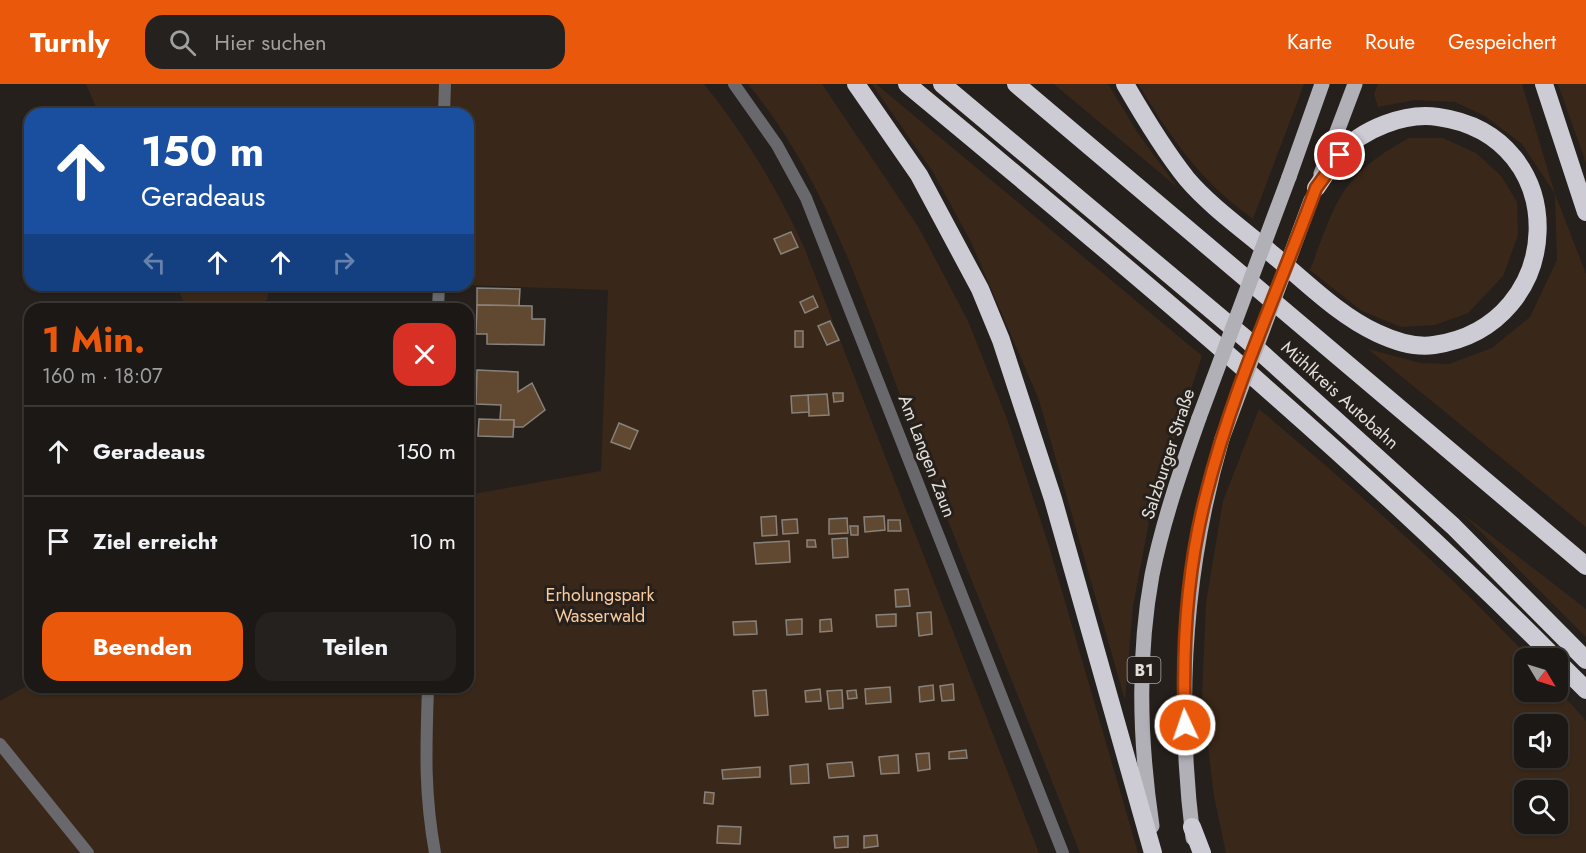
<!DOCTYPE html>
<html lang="de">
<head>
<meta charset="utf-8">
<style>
  :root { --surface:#1c1815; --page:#25211e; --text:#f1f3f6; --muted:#a0a0a0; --line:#3a3734; --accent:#ea580c }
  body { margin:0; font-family:Jost,sans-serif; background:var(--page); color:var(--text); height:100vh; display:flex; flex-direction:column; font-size:22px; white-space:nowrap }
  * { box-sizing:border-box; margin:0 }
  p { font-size:20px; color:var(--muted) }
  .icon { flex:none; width:33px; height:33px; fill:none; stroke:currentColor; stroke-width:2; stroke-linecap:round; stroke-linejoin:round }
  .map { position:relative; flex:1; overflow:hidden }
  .drawer { position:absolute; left:24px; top:219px; width:450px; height:390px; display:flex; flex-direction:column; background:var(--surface); border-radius:18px; box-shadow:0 2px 4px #0004,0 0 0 2px var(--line) }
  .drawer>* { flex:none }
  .guide { position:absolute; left:24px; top:24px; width:450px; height:183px; border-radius:18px; box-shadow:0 2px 4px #0004,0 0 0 2px var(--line); background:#1a4fa0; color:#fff; overflow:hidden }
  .needle { width:39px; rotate:128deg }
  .fabs { position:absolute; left:1514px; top:564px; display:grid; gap:12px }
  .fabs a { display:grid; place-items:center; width:54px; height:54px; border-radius:12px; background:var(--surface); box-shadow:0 2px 4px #0004,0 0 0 2px var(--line); font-size:30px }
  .pin { position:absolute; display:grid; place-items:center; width:51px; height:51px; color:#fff; margin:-26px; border:3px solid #fff; border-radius:50%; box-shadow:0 2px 6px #0007 }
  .me { position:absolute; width:66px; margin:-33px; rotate:357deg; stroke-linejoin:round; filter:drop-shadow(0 0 4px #0008) }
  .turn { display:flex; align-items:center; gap:21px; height:126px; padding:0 18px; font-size:27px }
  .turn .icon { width:78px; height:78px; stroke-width:2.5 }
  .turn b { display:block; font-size:42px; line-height:51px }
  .lanes { display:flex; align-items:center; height:57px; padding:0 18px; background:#0003; justify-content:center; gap:30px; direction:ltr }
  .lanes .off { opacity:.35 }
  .round { display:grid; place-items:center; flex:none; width:63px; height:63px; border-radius:18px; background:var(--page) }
  .summary { display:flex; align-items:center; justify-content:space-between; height:102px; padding:0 18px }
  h1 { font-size:36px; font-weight:700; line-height:45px; color:var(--accent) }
  .cta { display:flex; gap:12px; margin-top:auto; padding:12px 18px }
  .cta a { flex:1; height:69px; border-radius:18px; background:var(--accent); color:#fff; font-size:24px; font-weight:700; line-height:69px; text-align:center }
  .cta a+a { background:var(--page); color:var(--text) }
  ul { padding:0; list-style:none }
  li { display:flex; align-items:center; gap:18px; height:90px; padding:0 18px; border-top:2px solid var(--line) }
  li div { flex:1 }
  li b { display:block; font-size:22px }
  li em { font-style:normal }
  header { display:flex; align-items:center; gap:36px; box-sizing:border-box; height:84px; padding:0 30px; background:var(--accent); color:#fff }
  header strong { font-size:28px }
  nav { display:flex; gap:33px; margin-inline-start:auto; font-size:21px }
  .search { width:420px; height:54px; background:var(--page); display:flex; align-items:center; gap:15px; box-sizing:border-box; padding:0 21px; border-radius:18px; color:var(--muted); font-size:22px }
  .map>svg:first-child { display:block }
  .green { fill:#392819; fill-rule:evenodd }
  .building { fill:#614830; stroke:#88827c; stroke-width:1.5 }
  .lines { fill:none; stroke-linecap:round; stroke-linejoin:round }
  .minor { stroke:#69686c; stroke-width:12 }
  .primary { stroke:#b1b0b7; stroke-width:15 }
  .motorway { stroke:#cdccd5; stroke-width:18 }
  .primary-bridge { stroke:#b1b0b7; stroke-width:15 }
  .route-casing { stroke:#983908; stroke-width:15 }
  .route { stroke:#ea580c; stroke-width:10 }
  .labels { text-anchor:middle; stroke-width:6; stroke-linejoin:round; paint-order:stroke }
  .shield { fill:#26201c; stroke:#aaa6a2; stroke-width:1.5 }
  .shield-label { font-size:16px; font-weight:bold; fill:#e3e0dc }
  .street-label { font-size:18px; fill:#e3e0dc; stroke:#26201c }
  .park-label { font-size:18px; fill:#fbcb9e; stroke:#26201c }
</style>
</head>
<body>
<header>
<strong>Turnly</strong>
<div class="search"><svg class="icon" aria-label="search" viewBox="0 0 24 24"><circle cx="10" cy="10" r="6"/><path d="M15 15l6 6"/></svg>Hier suchen</div>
<nav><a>Karte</a><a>Route</a><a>Gespeichert</a></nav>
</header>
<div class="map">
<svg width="1586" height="769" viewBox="0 0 1586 769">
  <rect width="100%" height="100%" fill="#26201c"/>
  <!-- green -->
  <g class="green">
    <path d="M 86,0 L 704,0 C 745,51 777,104 804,163 L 1039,769 L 0,769 L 0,617 L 30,600 L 30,603 L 468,603 L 468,411 L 601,387 L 608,206 L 463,201 L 468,201 L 468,30 L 99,30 Z"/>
    <path d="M 748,0 L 822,0 L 919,144 L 968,237 L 1007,335 L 1048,459 L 1138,769 L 1080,769 C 1026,629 968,491 915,351 C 869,232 831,100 748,0 Z"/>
    <path d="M 872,0 L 876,0 L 1202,272 L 1152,422 L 1133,522 L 1125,616 L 1039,316 L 971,158 L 933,88 Z"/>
    <path d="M 1054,0 L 1108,0 L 1139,51 L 1177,103 Z"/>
    <path d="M 1138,0 L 1304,0 L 1253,135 C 1197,94 1174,57 1138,0 Z"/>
    <path d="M 1378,0 L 1522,0 L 1555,110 L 1586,190 L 1586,443 L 1368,265 L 1420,279 L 1449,280 L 1492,264 L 1530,233 L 1557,176 L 1555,110 L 1522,60 L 1485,32 L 1455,18 L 1414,16 L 1378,23 L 1374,10 Z"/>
    <path d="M 1558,0 L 1586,0 L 1586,79 Z"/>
    <path d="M 1409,54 L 1443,54 L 1476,69 L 1501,92 L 1517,118 L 1518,151 L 1503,192 L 1468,229 L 1435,241 L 1401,243 L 1362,227 L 1310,186 C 1337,116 1340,92 1409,54 Z"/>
    <path d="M 176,201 L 269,201 L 267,216 L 247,225 L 187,225 Z"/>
    <path d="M 1259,325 C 1353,404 1445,484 1529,574 L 1524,574 L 1524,608 L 1557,608 L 1557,605 L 1583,633 L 1586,637 L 1586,769 L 1226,769 L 1214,712 L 1202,612 L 1206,519 L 1223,417 ZM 1557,640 L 1557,674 L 1524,674 L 1524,640 ZM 1557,706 L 1557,740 L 1524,740 L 1524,706 Z"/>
    <path d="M 1463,430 L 1586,525 L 1586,553 Z"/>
  </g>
  <!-- building -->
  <g class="building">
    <path d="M 791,148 L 798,163 L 781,170 L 774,155 Z"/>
    <path d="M 477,204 L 520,205 L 519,222 L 477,221 Z"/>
    <path d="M 813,212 L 818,223 L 805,229 L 800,218 Z"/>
    <path d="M 477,221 L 532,222 L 532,235 L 545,235 L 544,261 L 487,260 L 487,250 L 476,250 Z"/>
    <path d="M 830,237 L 839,256 L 827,261 L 818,242 Z"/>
    <rect x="795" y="247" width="8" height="16"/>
    <path d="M 477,286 L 518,288 L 518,308 L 532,299 L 545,326 L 523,343 L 514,343 L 514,336 L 500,336 L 501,321 L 476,320 Z"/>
    <path d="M 833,309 L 843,309 L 843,317 L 834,318 Z"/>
    <path d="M 827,310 L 829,331 L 809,332 L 808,311 Z"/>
    <path d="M 808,311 L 809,328 L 792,329 L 791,312 Z"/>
    <path d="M 479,335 L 514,336 L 513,353 L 478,352 Z"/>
    <path d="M 619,339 L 638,347 L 630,365 L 611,358 Z"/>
    <path d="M 776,432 L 777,451 L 762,452 L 761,433 Z"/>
    <path d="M 884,432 L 885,446 L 865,448 L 864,433 Z"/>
    <path d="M 847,434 L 848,449 L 829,450 L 829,435 Z"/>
    <path d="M 797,435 L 798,449 L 783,450 L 782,436 Z"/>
    <path d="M 888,436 L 900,436 L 901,447 L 888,447 Z"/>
    <path d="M 850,442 L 858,442 L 858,451 L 851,451 Z"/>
    <path d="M 847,454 L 848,473 L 833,474 L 832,455 Z"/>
    <path d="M 807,456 L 815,456 L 816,463 L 807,463 Z"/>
    <path d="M 789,457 L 790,478 L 756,480 L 754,459 Z"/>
    <path d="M 908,505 L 910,522 L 896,523 L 895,506 Z"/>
    <path d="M 931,528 L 932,550 L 919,552 L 917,529 Z"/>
    <path d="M 896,530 L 896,542 L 877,543 L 876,531 Z"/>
    <path d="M 802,535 L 802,550 L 787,551 L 786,536 Z"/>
    <path d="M 831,535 L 832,547 L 820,548 L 820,536 Z"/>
    <path d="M 756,537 L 757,550 L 734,551 L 733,538 Z"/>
    <path d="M 953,600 L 954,616 L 942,617 L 940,602 Z"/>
    <path d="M 933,601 L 934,616 L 920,618 L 919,603 Z"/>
    <path d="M 890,603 L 891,618 L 866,620 L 865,605 Z"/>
    <path d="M 820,605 L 821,617 L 806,618 L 805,607 Z"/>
    <path d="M 766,606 L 768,631 L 755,632 L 753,607 Z"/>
    <path d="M 842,606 L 843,624 L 829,625 L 827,607 Z"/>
    <path d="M 856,606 L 857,614 L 848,615 L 847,607 Z"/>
    <path d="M 966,666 L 967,674 L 949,675 L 949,668 Z"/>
    <path d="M 929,669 L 930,685 L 918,687 L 916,670 Z"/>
    <path d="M 898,671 L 899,689 L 881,690 L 879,673 Z"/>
    <path d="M 852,678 L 854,692 L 829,694 L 827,680 Z"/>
    <path d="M 808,680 L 809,699 L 791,700 L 790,682 Z"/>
    <path d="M 760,683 L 760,693 L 723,695 L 722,686 Z"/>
    <path d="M 705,708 L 714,709 L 713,720 L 704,719 Z"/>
    <path d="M 718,742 L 741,743 L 740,760 L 717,759 Z"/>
    <path d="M 877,751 L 878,762 L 864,764 L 864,752 Z"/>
    <path d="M 848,752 L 848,763 L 835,764 L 834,753 Z"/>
  </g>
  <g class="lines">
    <!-- minor -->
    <g class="minor">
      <path d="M 734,0 L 777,61 L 806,114 L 1063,769"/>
      <path d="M 444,30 L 445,0"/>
      <path d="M 438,225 L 439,201"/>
      <path d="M 428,603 C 426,664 424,708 435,769"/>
      <path d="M 0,660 L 88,769"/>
    </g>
    <!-- primary -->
    <g class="primary">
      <path d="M 1321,90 L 1355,0"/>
      <path d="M 1289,93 L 1322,0"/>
      <path d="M 1152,742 C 1140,661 1137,573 1152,491 C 1163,437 1181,385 1199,334"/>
      <path d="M 1193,754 C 1176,619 1184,486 1222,355"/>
    </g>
    <!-- motorway -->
    <g class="motorway">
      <path d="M 856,0 L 919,91 L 980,205 L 1001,256 L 1053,415 L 1153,769"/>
      <path d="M 907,0 C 1129,184 1351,369 1555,574"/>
      <path d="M 942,0 L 1246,255 L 1453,442 L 1586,576"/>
      <path d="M 1016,0 L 1586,482"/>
      <path d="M 1125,0 C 1144,33 1163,65 1187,95 C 1211,123 1244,146 1272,170 C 1305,197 1338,231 1377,249 C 1394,257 1415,264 1434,261 C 1568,242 1575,52 1438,33 C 1405,28 1362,45 1340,70 C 1331,80 1324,93 1316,104"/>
      <path d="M 1544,0 L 1586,128"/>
      <path d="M 1557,577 L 1586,606"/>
      <path d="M 1192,743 L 1202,769"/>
    </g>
    <!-- primary-bridge -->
    <g class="primary-bridge">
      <path d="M 1199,334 L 1289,93"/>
      <path d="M 1222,355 L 1311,116"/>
    </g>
  </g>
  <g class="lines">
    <!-- route casing -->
    <g class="route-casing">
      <path id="route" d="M 1185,641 C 1182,566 1187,485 1206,411 C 1232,306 1279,205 1316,104 L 1340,71"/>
    </g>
    <!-- route -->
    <use href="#route" class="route"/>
  </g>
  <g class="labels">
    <!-- shield labels -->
    <rect class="shield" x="1127.5" y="573" width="33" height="26" rx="4.5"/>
    <g class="shield-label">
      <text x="1144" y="592">B1</text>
    </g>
    <!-- street labels -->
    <g class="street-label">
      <text transform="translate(1340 311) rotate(42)" y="6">Mühlkreis Autobahn</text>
      <text transform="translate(1168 370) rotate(-72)" y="6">Salzburger Straße</text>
      <text transform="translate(927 372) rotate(69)" y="6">Am Langen Zaun</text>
    </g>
    <!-- park labels -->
    <g class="park-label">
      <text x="600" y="517">Erholungspark<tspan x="600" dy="21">Wasserwald</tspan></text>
    </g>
  </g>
</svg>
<div class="fabs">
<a><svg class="needle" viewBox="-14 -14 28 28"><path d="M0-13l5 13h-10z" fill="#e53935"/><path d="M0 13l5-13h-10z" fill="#a0a0a0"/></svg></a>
<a><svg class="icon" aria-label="sound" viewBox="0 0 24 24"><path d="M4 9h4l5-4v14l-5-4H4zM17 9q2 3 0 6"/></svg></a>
<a><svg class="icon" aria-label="search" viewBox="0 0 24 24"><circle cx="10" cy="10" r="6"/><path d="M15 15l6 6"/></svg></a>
</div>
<div class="pin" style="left:1340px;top:71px;background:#d93025"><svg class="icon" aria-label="arrive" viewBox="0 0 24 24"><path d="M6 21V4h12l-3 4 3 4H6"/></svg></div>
<svg class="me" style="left:1185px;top:641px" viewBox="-20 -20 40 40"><circle r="17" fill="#ea580c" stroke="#fff" stroke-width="3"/><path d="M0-11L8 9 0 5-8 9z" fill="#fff"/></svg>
<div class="guide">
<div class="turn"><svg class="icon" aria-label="ahead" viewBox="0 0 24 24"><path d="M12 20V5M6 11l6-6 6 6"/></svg><div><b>150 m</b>Geradeaus</div></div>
<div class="lanes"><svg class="icon off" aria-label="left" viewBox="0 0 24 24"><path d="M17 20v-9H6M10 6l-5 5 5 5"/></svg><svg class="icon" aria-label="ahead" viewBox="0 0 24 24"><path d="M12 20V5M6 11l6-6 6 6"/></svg><svg class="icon" aria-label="ahead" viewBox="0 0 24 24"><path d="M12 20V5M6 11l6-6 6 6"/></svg><svg class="icon off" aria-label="right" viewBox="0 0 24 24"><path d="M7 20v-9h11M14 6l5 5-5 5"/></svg></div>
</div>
<section class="drawer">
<div class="summary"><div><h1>1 Min.</h1><p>160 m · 18:07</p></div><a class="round" style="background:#d93025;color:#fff"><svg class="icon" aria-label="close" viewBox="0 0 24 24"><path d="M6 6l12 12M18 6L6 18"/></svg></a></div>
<ul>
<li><svg class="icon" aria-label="ahead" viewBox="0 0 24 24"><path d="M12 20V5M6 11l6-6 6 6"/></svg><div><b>Geradeaus</b></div><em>150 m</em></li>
<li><svg class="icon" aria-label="arrive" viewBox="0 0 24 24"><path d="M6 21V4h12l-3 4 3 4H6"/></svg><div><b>Ziel erreicht</b></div><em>10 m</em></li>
</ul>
<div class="cta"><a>Beenden</a><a>Teilen</a></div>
</section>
</div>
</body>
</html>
